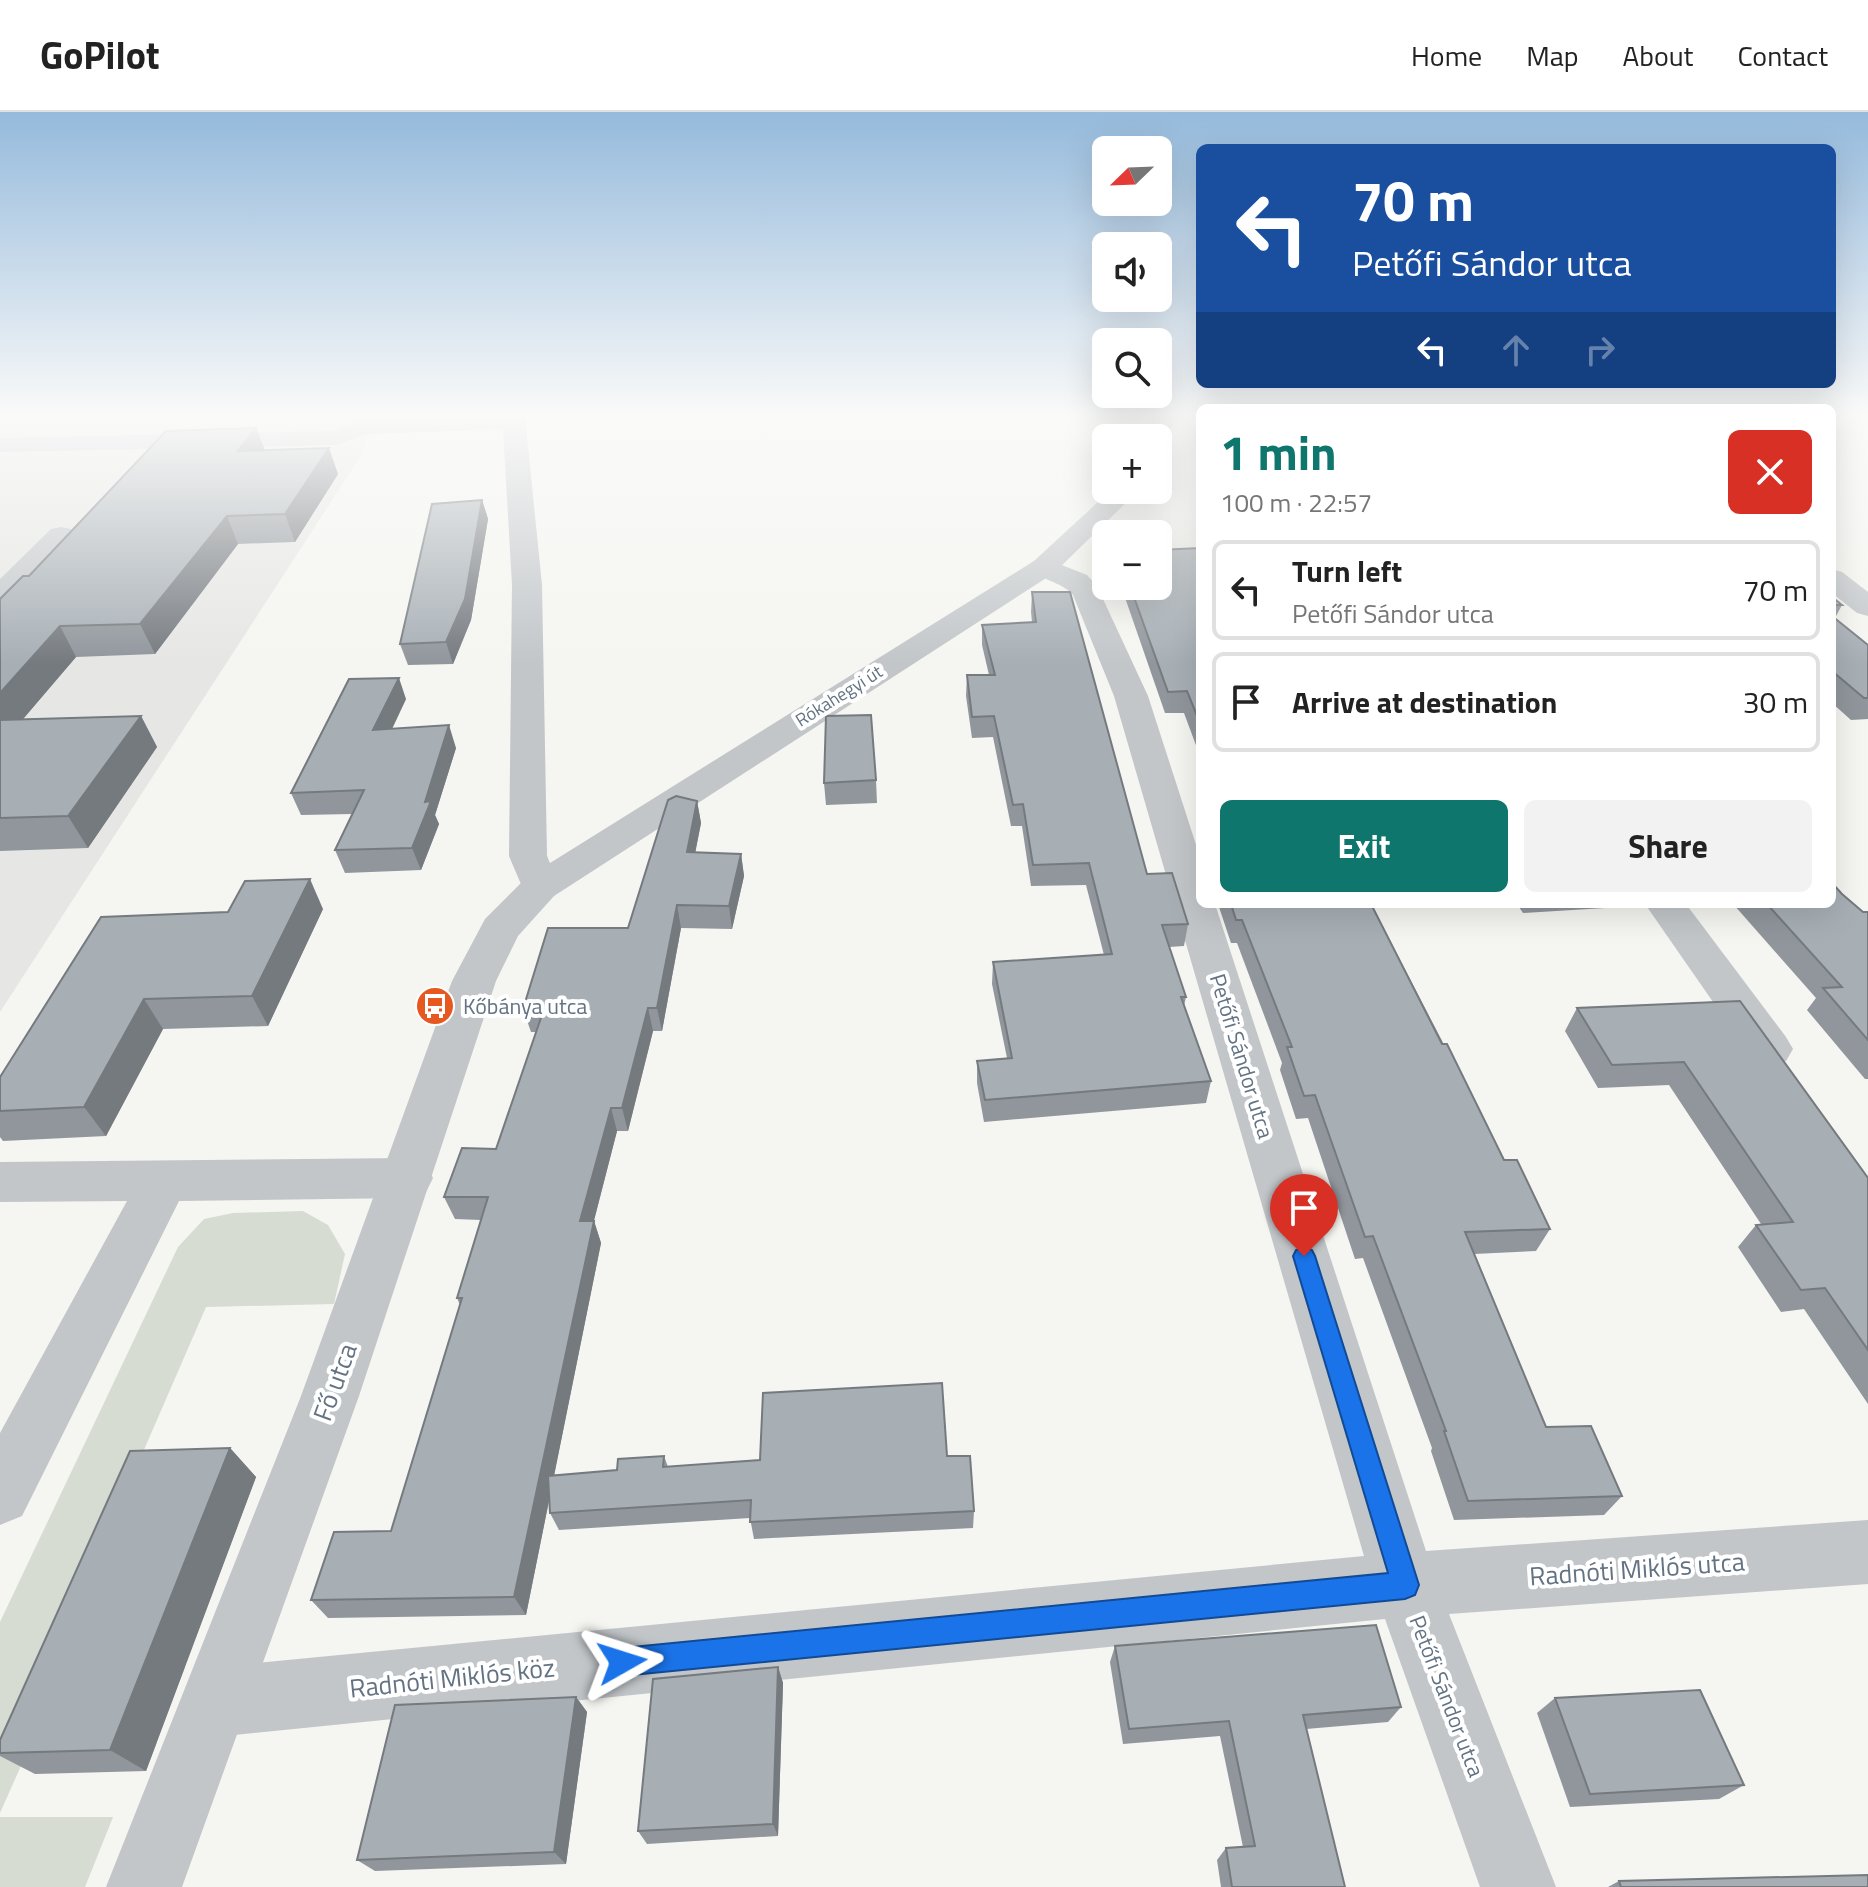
<!DOCTYPE html>
<html lang="en">
<head>
<meta charset="utf-8">
<style>
  :root { --surface:#fff; --page:#f2f2f2; --text:#222; --muted:#767676; --line:#e0e0e0; --accent:#0f766e }
  body { margin:0; font-family:"Titillium Web",sans-serif; background:var(--page); color:var(--text); height:100vh; display:flex; flex-direction:column; font-size:30px; white-space:nowrap }
  * { box-sizing:border-box; margin:0 }
  p { font-size:26px; color:var(--muted) }
  .icon { flex:none; width:44px; height:44px; fill:none; stroke:currentColor; stroke-width:2; stroke-linecap:round; stroke-linejoin:round }
  .map { position:relative; flex:1; overflow:hidden }
  .side { position:absolute; left:1196px; top:292px; width:640px; height:504px; display:flex; flex-direction:column; background:var(--surface); border-radius:12px; box-shadow:0 8px 32px #0002 }
  .side>* { flex:none }
  .hud { position:absolute; left:1196px; top:32px; width:640px; height:244px; border-radius:12px; box-shadow:0 8px 32px #0002; background:#1a4fa0; color:#fff; overflow:hidden }
  .needle { width:52px; rotate:247deg }
  .tools { position:absolute; left:1092px; top:24px; display:grid; gap:16px }
  .tools a { display:grid; place-items:center; width:80px; height:80px; border-radius:12px; background:var(--surface); box-shadow:0 8px 32px #0002; font-size:40px }
  .pin { position:absolute; display:grid; place-items:center; width:68px; height:68px; color:#fff; margin:-82px -34px; border-radius:50% 50% 50% 0; rotate:-45deg; box-shadow:0 0 8px #0007 }
  .pin .icon { rotate:45deg }
  .me { position:absolute; width:88px; margin:-44px; rotate:84deg; stroke-linejoin:round; filter:drop-shadow(0 0 6px #0008) }
  .turn { display:flex; align-items:center; gap:28px; height:168px; padding:0 24px; font-size:36px }
  .turn .icon { width:104px; height:104px; stroke-width:2.5 }
  .turn b { display:block; font-size:56px; line-height:68px }
  .lanes { display:flex; align-items:center; height:76px; padding:0 24px; background:#0003; justify-content:center; gap:40px; direction:ltr }
  .lanes .off { opacity:.35 }
  .round { display:grid; place-items:center; flex:none; width:84px; height:84px; border-radius:12px; background:var(--page) }
  .head { display:flex; align-items:center; justify-content:space-between; height:136px; padding:0 24px }
  h1 { font-size:48px; font-weight:700; line-height:60px; color:var(--accent) }
  .action { display:flex; gap:16px; margin-top:auto; padding:16px 24px }
  .action a { flex:1; height:92px; border-radius:12px; background:var(--accent); color:#fff; font-size:32px; font-weight:700; line-height:92px; text-align:center }
  .action a+a { background:var(--page); color:var(--text) }
  ul { padding:0; list-style:none }
  li { display:flex; align-items:center; gap:24px; height:100px; margin:0 16px 12px; padding:0 8px; border:4px solid var(--line); border-radius:12px }
  li div { flex:1 }
  li b { display:block; font-size:30px }
  li em { font-style:normal }
  header { display:flex; align-items:center; gap:48px; box-sizing:border-box; height:112px; padding:0 40px; background:var(--surface); border-bottom:2px solid var(--line) }
  header strong { font-size:38px }
  nav { display:flex; gap:44px; margin-inline-start:auto; font-size:28px }
  .map>svg:first-child { display:block }
  .built { fill:#e6e7e5 }
  .green { fill:#d6dcd2 }
  .lines { fill:none; stroke-linecap:round; stroke-linejoin:round }
  .minor { fill:#c2c6c9; fill-rule:evenodd }
  .tertiary { fill:#c2c6c9; fill-rule:evenodd }
  .wall { fill:#90969c }
  .shaded-wall { fill:#757a7f }
  .building { fill:#a7afb5; stroke:#757a7f; stroke-width:2 }
  .route { fill:#1a73e8; stroke:#114b97; stroke-width:2 }
  .labels { text-anchor:middle; stroke-width:8; stroke-linejoin:round; paint-order:stroke }
  .far-street-label { font-size:18px; fill:#637383; stroke:#fff }
  .poi-label { font-size:22px; fill:#637383; stroke:#fff; text-anchor:start }
  .street-label { font-size:22px; fill:#637383; stroke:#fff }
  .near-street-label { font-size:26px; fill:#637383; stroke:#fff }
</style>
</head>
<body>
<header>
<strong>GoPilot</strong>
<nav><a>Home</a><a>Map</a><a>About</a><a>Contact</a></nav>
</header>
<div class="map">
<svg width="1868" height="1775" viewBox="0 0 1868 1775">
  <rect width="100%" height="100%" fill="#f5f5f1"/>
  <!-- built -->
  <path class="built" d="M 0,304 L 373,304 L 362,342 L 0,900 Z"/>
  <!-- green -->
  <g class="green">
    <path d="M 303,1099 L 328,1113 L 345,1142 L 334,1192 L 206,1195 L 140,1347 L 48,1593 L 0,1701 L 0,1510 L 178,1135 L 204,1107 L 233,1101 Z"/>
    <path d="M 0,1705 L 113,1705 L 85,1775 L 0,1775 Z"/>
  </g>
  <g class="lines">
    <!-- minor -->
    <g class="minor">
      <path d="M 525,304 L 542,473 L 547,744 L 560,775 L 554,784 L 540,788 L 526,784 L 509,744 L 512,473 L 503,317 L 367,322 L 336,333 L 0,340 L 0,326 L 333,319 L 363,308 Z"/>
      <path d="M 61,415 L 71,417 L 75,423 L 71,429 L 10,490 L 0,493 L 0,467 L 51,417 Z"/>
      <path d="M 1044,446 L 1087,463 L 1097,474 L 1148,584 L 1200,745 L 1200,792 L 1215,792 L 1426,1439 L 1868,1408 L 1868,1472 L 1449,1502 L 1556,1775 L 1480,1775 L 1385,1507 L 215,1625 L 191,1614 L 180,1590 L 191,1566 L 215,1555 L 1364,1444 L 1114,584 L 1073,483 C 1061,469 1040,469 1030,455 L 1034,449 Z"/>
      <path d="M 1832,457 L 1842,460 L 1868,480 L 1868,504 L 1857,501 L 1832,481 Z"/>
      <path d="M 1645,792 L 1686,792 L 1786,925 L 1793,937 L 1786,949 L 1770,954 L 1754,949 Z"/>
      <path d="M 408,1046 L 426,1052 L 433,1066 L 426,1080 L 408,1086 L 179,1089 L 22,1404 L 0,1413 L 0,1321 L 127,1089 L 0,1090 L 0,1050 Z"/>
    </g>
    <!-- tertiary -->
    <g class="tertiary">
      <path d="M 1153,304 L 1177,304 L 1165,331 L 1158,333 L 1158,326 L 1145,326 Z"/>
      <path d="M 1111,378 L 1139,378 L 1054,461 L 554,784 L 518,824 L 496,869 L 359,1284 L 182,1775 L 106,1775 L 301,1284 L 452,869 L 485,807 L 526,766 L 1034,449 Z"/>
    </g>
  </g>
  <!-- wall -->
  <g class="wall">
    <path d="M 256,316 L 265,338 L 338,362 L 295,430 L 238,432 L 155,542 L 76,545 L 23,607 L 141,604 L 157,635 L 88,736 L 0,739 L 0,487 L 29,464 Z"/>
    <path d="M 482,388 L 488,407 L 471,508 L 453,552 L 408,553 L 400,532 Z"/>
    <path d="M 1200,436 L 1200,644 L 1184,601 L 1165,601 L 1121,474 L 1158,474 Z"/>
    <path d="M 1032,480 L 1147,762 L 1188,812 L 1184,834 L 1169,835 L 1186,885 L 1184,894 L 1211,969 L 1206,991 L 984,1010 L 977,971 L 977,949 L 1007,946 L 992,872 L 993,850 L 1104,843 L 1086,773 L 1031,774 L 1022,714 L 1011,714 L 993,625 L 972,626 L 966,584 L 967,563 L 989,563 L 982,533 L 982,513 L 1032,510 L 1031,500 Z"/>
    <path d="M 1832,485 L 1842,493 L 1835,506 L 1868,533 L 1868,607 L 1851,608 L 1832,591 Z"/>
    <path d="M 406,587 L 392,617 L 456,636 L 435,703 L 439,712 L 421,758 L 345,761 L 335,738 L 352,702 L 301,703 L 291,681 Z"/>
    <path d="M 876,668 L 877,691 L 826,693 L 824,671 Z"/>
    <path d="M 1200,682 L 1200,703 L 1198,696 Z"/>
    <path d="M 697,689 L 701,711 L 695,740 L 741,742 L 744,764 L 732,817 L 681,816 L 662,919 L 653,919 L 628,1019 L 617,1019 L 594,1109 L 601,1131 L 554,1363 L 617,1358 L 664,1344 L 668,1355 L 947,1344 L 974,1399 L 973,1416 L 754,1427 L 750,1406 L 559,1418 L 550,1401 L 549,1388 L 526,1503 L 328,1506 L 311,1488 L 391,1419 L 460,1193 L 457,1186 L 481,1108 L 455,1107 L 444,1085 L 496,1037 L 536,920 L 531,920 L 523,897 L 628,816 Z"/>
    <path d="M 1842,782 L 1863,800 L 1868,800 L 1868,967 L 1865,967 L 1807,898 L 1816,886 L 1734,793 L 1719,794 L 1717,792 L 1832,792 Z"/>
    <path d="M 1218,792 L 1371,792 L 1504,1048 L 1550,1117 L 1536,1139 L 1474,1142 L 1546,1315 L 1622,1384 L 1604,1403 L 1454,1408 L 1431,1339 L 1432,1336 L 1363,1146 L 1355,1147 L 1308,1006 L 1296,1007 L 1280,958 L 1282,951 L 1237,831 L 1231,831 Z"/>
    <path d="M 1517,792 L 1608,792 L 1605,796 L 1523,801 Z"/>
    <path d="M 323,797 L 268,914 L 163,917 L 106,1024 L 3,1029 L 0,1025 L 0,965 L 101,805 Z"/>
    <path d="M 1740,889 L 1868,1066 L 1868,1292 L 1804,1197 L 1781,1200 L 1738,1135 L 1756,1113 L 1761,1112 L 1669,973 L 1598,976 L 1565,919 L 1577,896 Z"/>
    <path d="M 230,1336 L 256,1365 L 146,1659 L 35,1662 L 0,1644 L 0,1628 Z"/>
    <path d="M 1115,1534 L 1401,1595 L 1388,1610 L 1306,1617 L 1345,1775 L 1221,1775 L 1217,1748 L 1226,1736 L 1243,1735 L 1220,1624 L 1123,1632 L 1110,1550 Z"/>
    <path d="M 778,1555 L 783,1571 L 778,1724 L 647,1732 L 638,1719 Z"/>
    <path d="M 576,1585 L 587,1600 L 566,1752 L 375,1759 L 357,1748 Z"/>
    <path d="M 1555,1586 L 1744,1673 L 1719,1687 L 1570,1695 L 1537,1601 Z"/>
    <path d="M 1619,1769 L 1868,1775 L 1608,1775 Z"/>
  </g>
  <!-- shaded-wall -->
  <g class="shaded-wall">
    <path d="M 256,316 L 266,342 L 238,339 Z"/>
    <path d="M 329,336 L 338,362 L 295,430 L 285,402 Z"/>
    <path d="M 482,388 L 488,407 L 471,508 L 453,552 L 446,530 Z"/>
    <path d="M 227,404 L 238,432 L 155,542 L 140,512 Z"/>
    <path d="M 60,514 L 76,545 L 0,634 L 0,581 Z"/>
    <path d="M 399,566 L 406,587 L 381,640 L 373,618 Z"/>
    <path d="M 141,604 L 157,635 L 88,736 L 68,704 Z"/>
    <path d="M 449,613 L 456,636 L 435,703 L 439,712 L 421,758 L 412,736 L 425,690 Z"/>
    <path d="M 697,689 L 701,711 L 691,763 L 687,740 Z"/>
    <path d="M 741,742 L 744,764 L 732,817 L 729,794 Z"/>
    <path d="M 310,767 L 323,797 L 268,914 L 252,884 Z"/>
    <path d="M 677,793 L 681,816 L 662,919 L 657,896 Z"/>
    <path d="M 144,887 L 163,917 L 106,1024 L 84,995 Z"/>
    <path d="M 648,896 L 653,919 L 628,1019 L 622,996 Z"/>
    <path d="M 611,996 L 617,1019 L 588,1131 L 580,1109 Z"/>
    <path d="M 594,1109 L 601,1131 L 526,1503 L 514,1485 Z"/>
    <path d="M 230,1336 L 256,1365 L 146,1659 L 110,1638 Z"/>
    <path d="M 778,1555 L 783,1571 L 778,1724 L 773,1712 Z"/>
    <path d="M 576,1585 L 587,1600 L 566,1752 L 554,1740 Z"/>
  </g>
  <!-- building -->
  <g class="building">
    <path d="M 256,316 L 238,339 L 329,336 L 285,402 L 227,404 L 140,512 L 60,514 L 0,581 L 0,487 L 23,464 L 29,464 L 166,319 Z"/>
    <path d="M 482,388 L 465,487 L 446,530 L 400,532 L 432,392 Z"/>
    <path d="M 1200,436 L 1200,611 L 1187,579 L 1168,580 L 1130,474 L 1158,474 L 1158,438 Z"/>
    <path d="M 1032,480 L 1070,480 L 1147,762 L 1172,761 L 1188,812 L 1162,813 L 1186,885 L 1181,885 L 1211,969 L 985,988 L 977,949 L 1012,946 L 993,850 L 1112,842 L 1089,751 L 1033,753 L 1023,692 L 1013,693 L 994,604 L 972,605 L 967,563 L 995,563 L 982,513 L 1036,510 Z"/>
    <path d="M 1832,485 L 1842,493 L 1832,493 Z"/>
    <path d="M 1832,504 L 1868,533 L 1868,586 L 1864,586 L 1832,559 Z"/>
    <path d="M 399,566 L 373,618 L 449,613 L 425,690 L 431,689 L 412,736 L 335,738 L 364,678 L 291,681 L 349,567 Z"/>
    <path d="M 871,603 L 876,668 L 824,671 L 826,604 Z"/>
    <path d="M 141,604 L 68,704 L 0,706 L 0,608 Z"/>
    <path d="M 676,684 L 697,689 L 687,740 L 741,742 L 729,794 L 677,793 L 657,896 L 648,896 L 622,996 L 611,996 L 580,1109 L 594,1109 L 514,1485 L 311,1488 L 334,1420 L 391,1419 L 462,1186 L 457,1186 L 488,1085 L 444,1085 L 462,1036 L 496,1037 L 544,897 L 523,897 L 548,816 L 628,816 L 668,688 Z"/>
    <path d="M 310,767 L 252,884 L 144,887 L 84,995 L 0,999 L 0,965 L 101,805 L 228,800 L 245,769 Z"/>
    <path d="M 1832,771 L 1842,782 L 1863,800 L 1868,800 L 1868,928 L 1823,876 L 1842,875 L 1767,792 L 1832,792 Z"/>
    <path d="M 1231,792 L 1371,792 L 1442,932 L 1447,932 L 1504,1048 L 1517,1048 L 1550,1117 L 1465,1120 L 1546,1315 L 1591,1314 L 1622,1384 L 1468,1389 L 1444,1319 L 1446,1319 L 1373,1124 L 1365,1125 L 1315,983 L 1304,984 L 1287,935 L 1292,935 L 1242,808 L 1236,808 Z"/>
    <path d="M 1740,889 L 1868,1066 L 1868,1238 L 1825,1176 L 1801,1178 L 1756,1113 L 1793,1110 L 1684,950 L 1612,953 L 1577,896 Z"/>
    <path d="M 942,1271 L 947,1344 L 970,1344 L 974,1399 L 750,1410 L 751,1388 L 550,1401 L 548,1364 L 617,1358 L 618,1347 L 664,1344 L 663,1355 L 760,1348 L 763,1281 Z"/>
    <path d="M 230,1336 L 110,1638 L 0,1641 L 0,1628 L 130,1339 Z"/>
    <path d="M 1376,1513 L 1401,1595 L 1303,1603 L 1345,1775 L 1232,1775 L 1226,1736 L 1255,1734 L 1229,1609 L 1129,1617 L 1115,1534 Z"/>
    <path d="M 778,1555 L 773,1712 L 638,1719 L 653,1567 Z"/>
    <path d="M 1700,1578 L 1744,1673 L 1590,1682 L 1555,1586 Z"/>
    <path d="M 576,1585 L 554,1740 L 357,1748 L 395,1593 Z"/>
    <path d="M 1868,1763 L 1868,1775 L 1621,1775 L 1619,1769 Z"/>
  </g>
  <!-- sky -->
  <linearGradient id="sky" x2="0" y2="1"><stop stop-color="#95badc"/><stop offset="0.55" stop-color="#fafaf9"/><stop offset="1" stop-color="#fafaf9" stop-opacity="0"/></linearGradient>
  <rect width="1868" height="552" fill="url(#sky)"/>
  <!-- route -->
  <path class="route" d="M 1304,1135 L 1312,1138 L 1315,1144 L 1419,1473 L 1415,1483 L 1405,1487 L 622,1564 L 612,1560 L 608,1550 L 612,1540 L 622,1536 L 1388,1461 L 1293,1144 L 1296,1138 Z"/>
  <!-- icons -->
  <defs>
    <g id="bus-disc" transform="scale(2)"><circle r="9.5" fill="#e75820" stroke="#fff"/><path d="M-5-6H5V4H4V6H2V4H-2V6H-4V4H-5ZM-3.5-4V0h7V-4ZM-3.5 1.2v1.5H-2V1.2ZM2 1.2v1.5H3.5V1.2Z" fill="#fff"/></g>
  </defs>
  <g fill-rule="evenodd">
    <use href="#bus-disc" x="435" y="894"/>
  </g>
  <g class="labels">
    <!-- far-street labels -->
    <g class="far-street-label">
      <text transform="translate(839 584) rotate(-32)" y="6">Rókahegyi út</text>
    </g>
    <!-- poi labels -->
    <g class="poi-label">
      <text x="463" y="902">Kőbánya utca</text>
    </g>
    <!-- street labels -->
    <g class="street-label">
      <text transform="translate(1242 944) rotate(73)" y="8">Petőfi Sándor utca</text>
      <text transform="translate(1447 1584) rotate(69)" y="8">Petőfi Sándor utca</text>
    </g>
    <!-- near-street labels -->
    <g class="near-street-label">
      <text transform="translate(335 1270) rotate(-70)" y="9">Fő utca</text>
      <text transform="translate(1637 1457) rotate(-4)" y="9">Radnóti Miklós utca</text>
      <text transform="translate(452 1566) rotate(-6)" y="9">Radnóti Miklós köz</text>
    </g>
  </g>
</svg>
<div class="tools">
<a><svg class="needle" viewBox="-14 -14 28 28"><path d="M0-13l5 13h-10z" fill="#e53935"/><path d="M0 13l5-13h-10z" fill="#767676"/></svg></a>
<a><svg class="icon" aria-label="sound" viewBox="0 0 24 24"><path d="M4 9h4l5-4v14l-5-4H4zM17 9q2 3 0 6"/></svg></a>
<a><svg class="icon" aria-label="search" viewBox="0 0 24 24"><circle cx="10" cy="10" r="6"/><path d="M15 15l6 6"/></svg></a>
<a>+</a>
<a>−</a>
</div>
<div class="pin" style="left:1304px;top:1144px;background:#d93025"><svg class="icon" aria-label="arrive" viewBox="0 0 24 24"><path d="M6 21V4h12l-3 4 3 4H6"/></svg></div>
<svg class="me" style="left:622px;top:1550px" viewBox="-20 -20 40 40"><path d="M0-17L14 15 0 8-14 15z" fill="#1a73e8" stroke="#fff" stroke-width="4"/></svg>
<div class="hud">
<div class="turn"><svg class="icon" aria-label="left" viewBox="0 0 24 24"><path d="M17 20v-9H6M10 6l-5 5 5 5"/></svg><div><b>70 m</b>Petőfi Sándor utca</div></div>
<div class="lanes"><svg class="icon" aria-label="left" viewBox="0 0 24 24"><path d="M17 20v-9H6M10 6l-5 5 5 5"/></svg><svg class="icon off" aria-label="ahead" viewBox="0 0 24 24"><path d="M12 20V5M6 11l6-6 6 6"/></svg><svg class="icon off" aria-label="right" viewBox="0 0 24 24"><path d="M7 20v-9h11M14 6l5 5-5 5"/></svg></div>
</div>
<section class="side">
<div class="head"><div><h1>1 min</h1><p>100 m · 22:57</p></div><a class="round" style="background:#d93025;color:#fff"><svg class="icon" aria-label="close" viewBox="0 0 24 24"><path d="M6 6l12 12M18 6L6 18"/></svg></a></div>
<ul>
<li><svg class="icon" aria-label="left" viewBox="0 0 24 24"><path d="M17 20v-9H6M10 6l-5 5 5 5"/></svg><div><b>Turn left</b><p>Petőfi Sándor utca</p></div><em>70 m</em></li>
<li><svg class="icon" aria-label="arrive" viewBox="0 0 24 24"><path d="M6 21V4h12l-3 4 3 4H6"/></svg><div><b>Arrive at destination</b></div><em>30 m</em></li>
</ul>
<div class="action"><a>Exit</a><a>Share</a></div>
</section>
</div>
</body>
</html>
